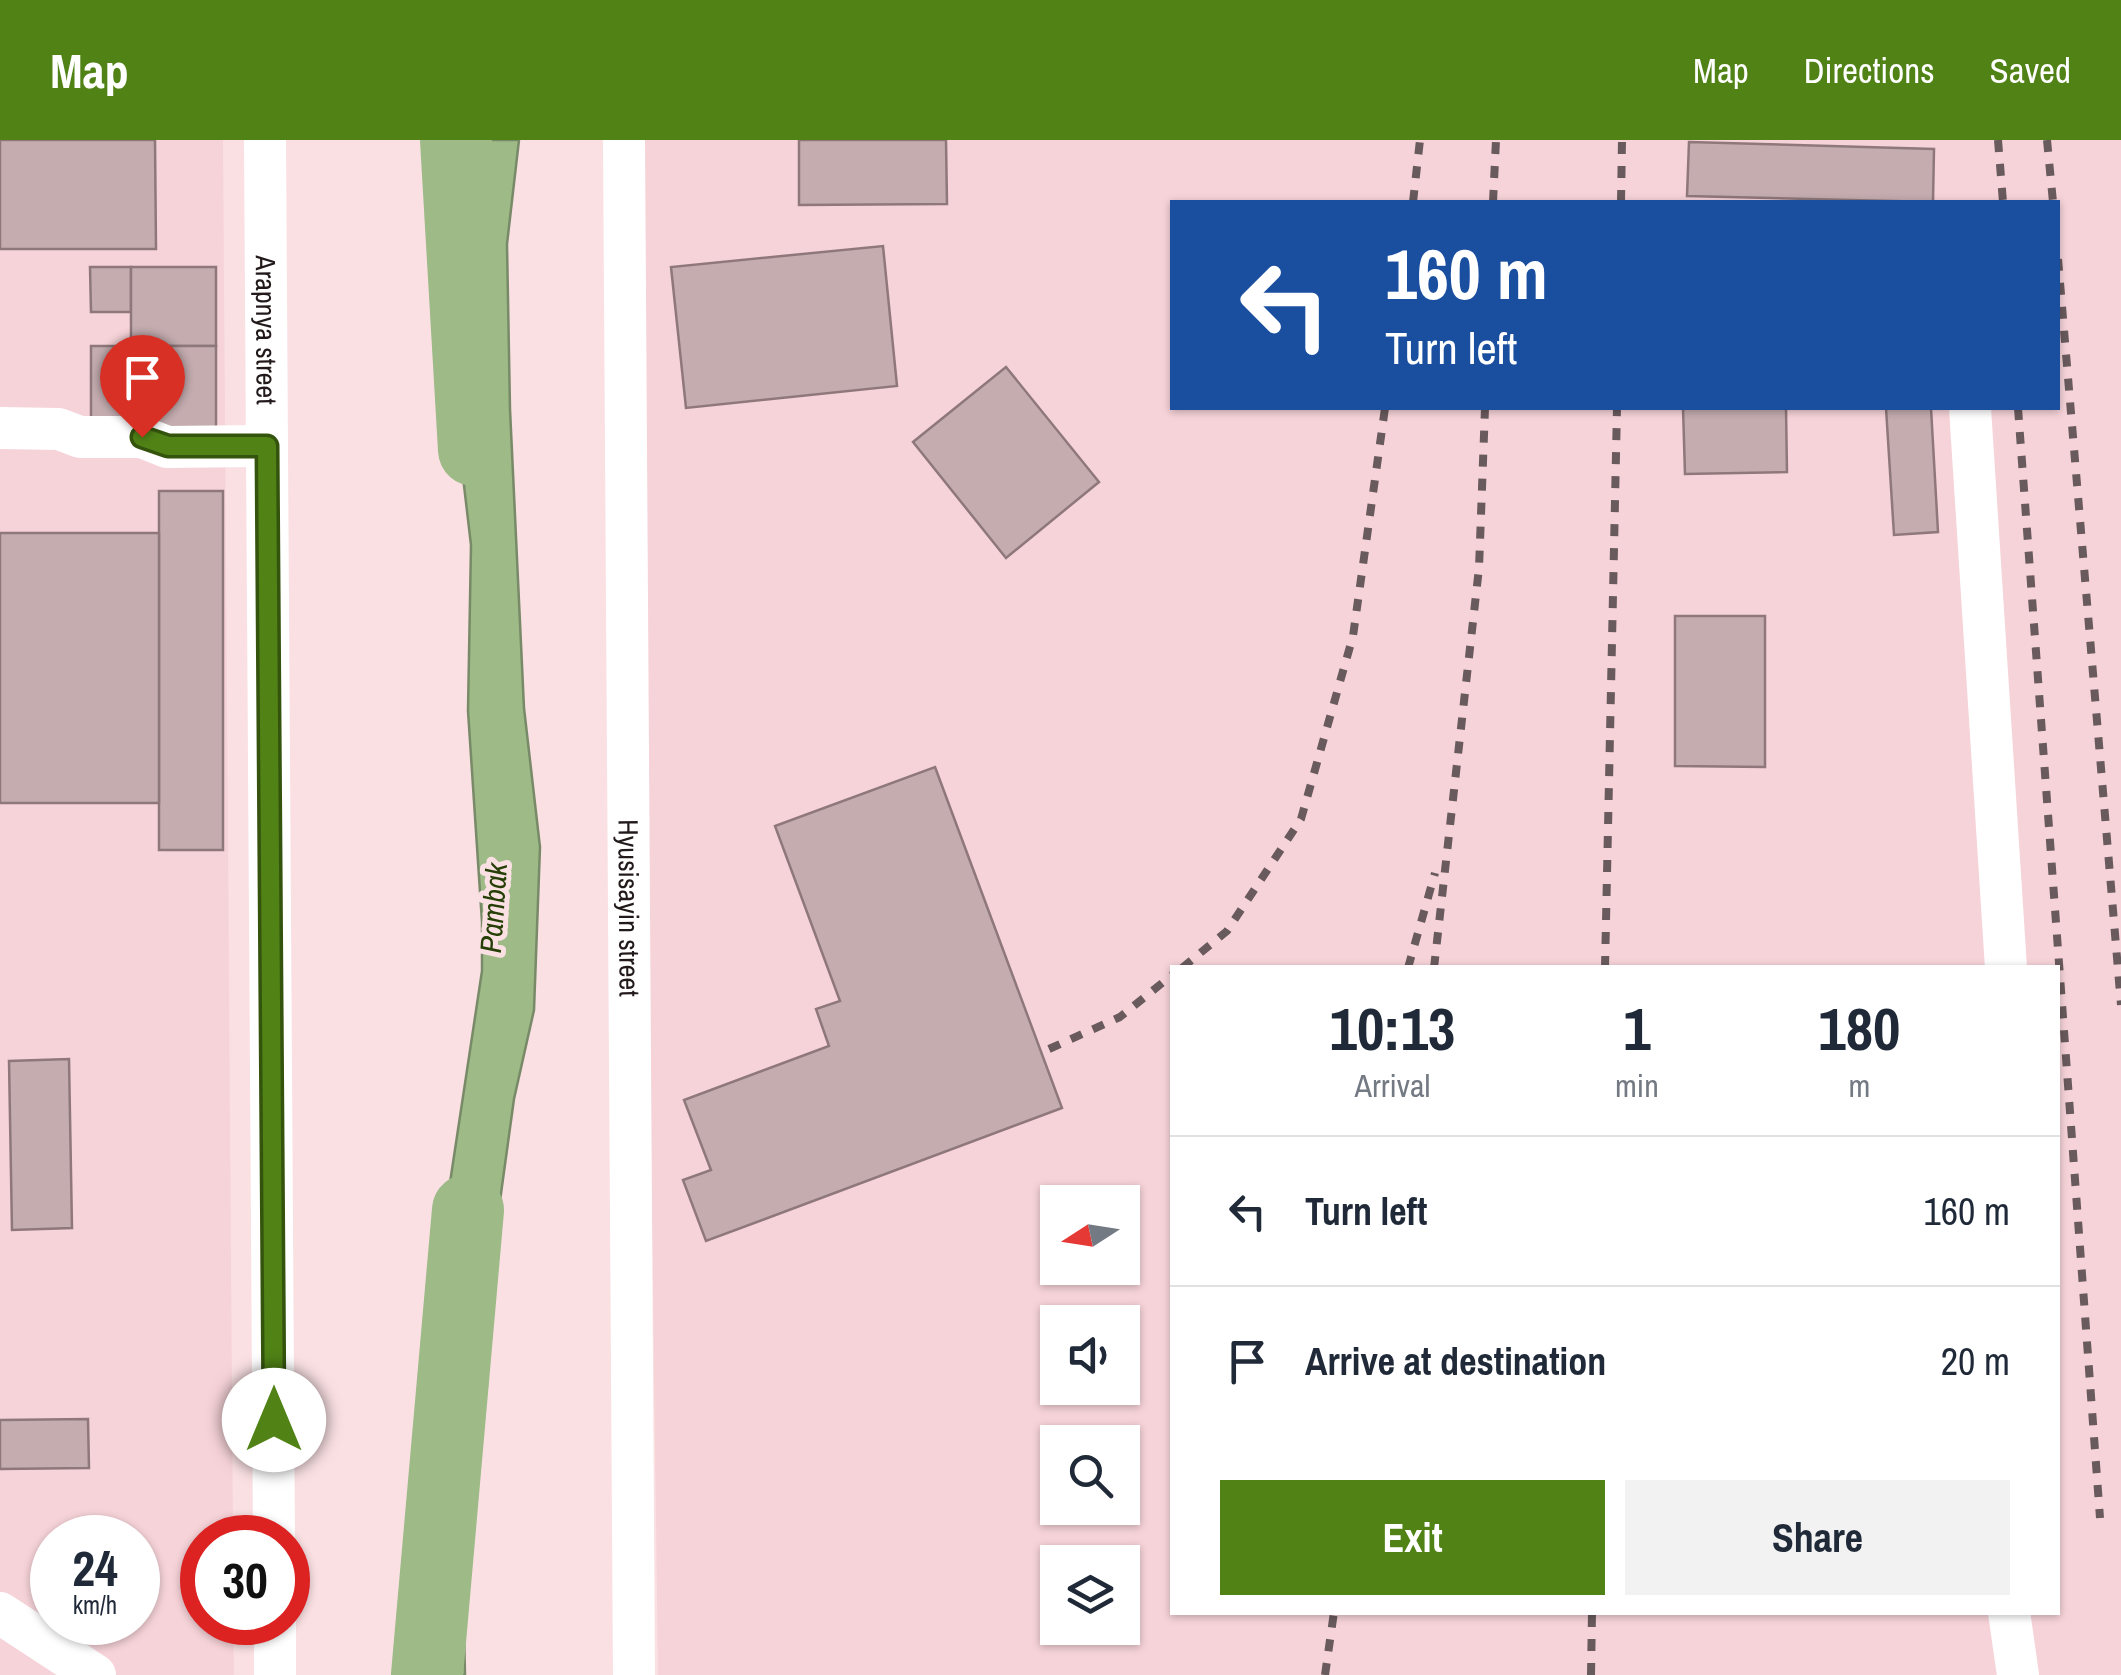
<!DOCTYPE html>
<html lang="en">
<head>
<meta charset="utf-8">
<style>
  :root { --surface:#fff; --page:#f2f2f3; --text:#1f2937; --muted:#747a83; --line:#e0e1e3; --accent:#508216 }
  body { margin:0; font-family:"Archivo Narrow",sans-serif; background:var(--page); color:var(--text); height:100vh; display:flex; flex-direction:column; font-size:38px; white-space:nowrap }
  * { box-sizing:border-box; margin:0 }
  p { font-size:32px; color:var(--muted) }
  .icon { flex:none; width:55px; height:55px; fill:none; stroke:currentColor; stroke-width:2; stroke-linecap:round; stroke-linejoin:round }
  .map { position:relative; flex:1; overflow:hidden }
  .side { position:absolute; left:1170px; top:825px; width:890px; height:650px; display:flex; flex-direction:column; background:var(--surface); border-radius:0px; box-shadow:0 2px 8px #0004 }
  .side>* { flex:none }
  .hud { position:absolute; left:1170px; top:60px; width:890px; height:210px; border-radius:0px; box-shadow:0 2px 8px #0004; background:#1a4fa0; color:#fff; overflow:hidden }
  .needle { width:65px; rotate:258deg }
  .tools { position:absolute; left:1040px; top:1045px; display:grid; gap:20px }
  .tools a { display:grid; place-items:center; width:100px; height:100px; border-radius:0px; background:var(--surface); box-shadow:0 2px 8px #0004; font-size:50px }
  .speed { position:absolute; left:30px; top:1375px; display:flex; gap:20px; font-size:50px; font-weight:700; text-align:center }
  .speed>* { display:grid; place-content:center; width:130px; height:130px; border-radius:50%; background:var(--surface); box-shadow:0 2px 8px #0004; line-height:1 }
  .speed small { font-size:25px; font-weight:400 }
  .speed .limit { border:15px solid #d22; background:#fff; color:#111 }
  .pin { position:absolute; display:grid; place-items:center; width:85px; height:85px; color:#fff; margin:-102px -42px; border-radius:50% 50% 50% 0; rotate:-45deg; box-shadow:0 0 10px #0007 }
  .pin .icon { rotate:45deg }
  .me { position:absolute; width:110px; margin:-55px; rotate:0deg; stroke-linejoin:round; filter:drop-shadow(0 0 8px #0008) }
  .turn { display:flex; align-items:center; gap:35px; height:210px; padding:0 50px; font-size:45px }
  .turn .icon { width:130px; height:130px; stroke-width:2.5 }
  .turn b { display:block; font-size:70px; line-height:85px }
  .eta { display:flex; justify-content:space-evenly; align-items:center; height:170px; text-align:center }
  .eta b { font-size:60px; font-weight:700; line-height:70px }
  .primary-button { display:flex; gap:20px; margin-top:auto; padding:20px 50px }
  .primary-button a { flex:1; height:115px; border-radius:0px; background:var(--accent); color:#fff; font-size:40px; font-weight:700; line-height:115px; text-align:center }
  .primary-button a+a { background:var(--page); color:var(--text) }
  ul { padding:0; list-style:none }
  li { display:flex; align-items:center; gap:30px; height:150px; padding:0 50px; border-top:2px solid var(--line) }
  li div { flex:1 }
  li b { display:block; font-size:38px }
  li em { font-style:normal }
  header { display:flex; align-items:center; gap:60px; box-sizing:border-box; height:140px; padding:0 50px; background:var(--accent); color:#fff }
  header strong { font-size:48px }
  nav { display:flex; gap:55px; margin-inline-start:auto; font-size:35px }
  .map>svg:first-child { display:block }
  .built { fill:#f6d3d8; fill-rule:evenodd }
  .water { fill:#9dba87; stroke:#788a67; stroke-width:2.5 }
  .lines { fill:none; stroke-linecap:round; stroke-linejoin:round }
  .river { stroke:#9dba87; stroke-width:72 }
  .building { fill:#c4acaf; stroke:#8f787b; stroke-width:2.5 }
  .minor { stroke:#fff; stroke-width:42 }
  .rail { stroke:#695a5d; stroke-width:8; stroke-dasharray:12 12; stroke-linecap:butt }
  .route-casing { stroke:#34540e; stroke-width:25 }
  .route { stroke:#508216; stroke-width:18 }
  .labels { text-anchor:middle; stroke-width:10; stroke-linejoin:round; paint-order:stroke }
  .street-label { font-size:28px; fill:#22191b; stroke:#fae0e3 }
  .water-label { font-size:30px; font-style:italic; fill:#253f07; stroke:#fae0e3 }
</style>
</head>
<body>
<header>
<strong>Map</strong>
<nav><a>Map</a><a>Directions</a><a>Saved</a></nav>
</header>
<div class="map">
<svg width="2121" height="1535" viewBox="0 0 2121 1535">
  <rect width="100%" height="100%" fill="#fae0e3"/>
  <!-- built -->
  <g class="built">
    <path d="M 0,0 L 223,0 L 233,1397 L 202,1398 L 202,1482 L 233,1483 L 234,1535 L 0,1535 ZM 52,1398 L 138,1398 L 138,1482 L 52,1482 Z"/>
    <path d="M 638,0 L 2121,0 L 2121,1535 L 658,1535 ZM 1172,62 L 2058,62 L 2058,268 L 1172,268 ZM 1172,828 L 2058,828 L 2058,1472 L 1172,1472 ZM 1058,1062 L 1122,1062 L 1122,1128 L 1058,1128 ZM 1058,1182 L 1122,1182 L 1122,1248 L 1058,1248 ZM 1058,1302 L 1122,1302 L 1122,1368 L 1058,1368 ZM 1058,1422 L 1122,1422 L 1122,1488 L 1058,1488 Z"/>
  </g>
  <!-- water -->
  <path class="water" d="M 446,0 L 519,0 L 507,104 L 510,269 L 524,568 L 540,707 L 534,870 L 514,959 L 484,1177 L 487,1245 L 468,1354 L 463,1446 L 465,1535 L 401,1535 L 401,1494 L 428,1388 L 445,1354 L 449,1290 L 466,1201 L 467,1190 L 447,1119 L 446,1069 L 482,831 L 482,782 L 468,571 L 471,405 L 459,303 L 469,208 L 457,61 Z"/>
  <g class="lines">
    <!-- river -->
    <g class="river">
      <path d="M 456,0 L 474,310"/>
      <path d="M 427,1535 L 468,1070"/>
    </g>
  </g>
  <!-- building -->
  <g class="building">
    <path d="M 0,0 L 155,0 L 156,109 L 0,109 Z"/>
    <path d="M 799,0 L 946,0 L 947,64 L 799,65 Z"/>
    <path d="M 1689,2 L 1934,9 L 1933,62 L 1687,56 Z"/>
    <path d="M 883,106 L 897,246 L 686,268 L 671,127 Z"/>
    <path d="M 90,127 L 131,127 L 131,172 L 91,172 Z"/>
    <rect x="131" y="127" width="85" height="79"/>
    <path d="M 91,206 L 216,206 L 216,289 L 91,290 Z"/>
    <path d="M 1006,227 L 1099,342 L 1006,418 L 913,302 Z"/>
    <path d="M 1683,268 L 1786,268 L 1787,332 L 1685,334 Z"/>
    <path d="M 1886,268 L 1931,268 L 1938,392 L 1894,395 Z"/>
    <rect x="159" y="351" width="64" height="359"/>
    <rect x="0" y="393" width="159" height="270"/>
    <path d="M 1675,476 L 1765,476 L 1765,627 L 1675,626 Z"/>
    <path d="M 935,627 L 1062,968 L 706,1101 L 683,1040 L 711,1030 L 684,960 L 829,906 L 816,869 L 840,861 L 775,686 Z"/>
    <path d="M 69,919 L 72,1088 L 12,1090 L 9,921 Z"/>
    <path d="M 88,1279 L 89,1328 L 0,1329 L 0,1280 Z"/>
  </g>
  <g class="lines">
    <!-- minor -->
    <g class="minor">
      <path id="s1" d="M 265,0 L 274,1398"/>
      <path id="s2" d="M 624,0 L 634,1535"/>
      <path d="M 1970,268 L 2006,828"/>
      <path d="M 0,288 L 59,289 L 80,297 L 142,297 L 167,307 L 267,306"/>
      <path d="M 2009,1472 L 2018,1535"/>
      <path d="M 0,1473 L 95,1535"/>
      <path d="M 275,1482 L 275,1535"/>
    </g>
    <!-- rail -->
    <g class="rail">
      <path d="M 1998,0 L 2003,62"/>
      <path d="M 2047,0 L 2053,62"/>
      <path d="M 1413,62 L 1420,0"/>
      <path d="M 1493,62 L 1496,0"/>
      <path d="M 1621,62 L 1622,0"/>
      <path d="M 2058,119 L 2121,865"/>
      <path d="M 2018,268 L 2100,1378"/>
      <path d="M 1182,828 L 1227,791 L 1301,679 L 1353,496 L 1385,268"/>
      <path d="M 1408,828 L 1435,733"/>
      <path d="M 1434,828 L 1479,428 L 1485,268"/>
      <path d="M 1605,828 L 1617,268"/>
      <path d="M 1049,909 L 1120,877 L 1172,835"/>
      <path d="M 1325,1535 L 1334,1472"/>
      <path d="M 1591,1535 L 1592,1472"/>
    </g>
  </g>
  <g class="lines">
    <!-- route casing -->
    <g class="route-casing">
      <path id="route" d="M 142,297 L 168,306 L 267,306 L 274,1280"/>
    </g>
    <!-- route -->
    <use href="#route" class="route"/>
  </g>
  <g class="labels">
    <!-- street labels -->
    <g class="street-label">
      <text dy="10" stroke="none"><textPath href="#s1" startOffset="190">Arapnya street</textPath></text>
      <text dy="10" stroke="none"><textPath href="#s2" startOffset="768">Hyusisayin street</textPath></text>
    </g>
    <!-- water labels -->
    <g class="water-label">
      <text transform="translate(494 768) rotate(-86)" y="10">Pambak</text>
    </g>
  </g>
</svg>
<div class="tools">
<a><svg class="needle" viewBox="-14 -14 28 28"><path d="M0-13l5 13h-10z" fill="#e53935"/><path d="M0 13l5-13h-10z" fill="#747a83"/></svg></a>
<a><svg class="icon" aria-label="sound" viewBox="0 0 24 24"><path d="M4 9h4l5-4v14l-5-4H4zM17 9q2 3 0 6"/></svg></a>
<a><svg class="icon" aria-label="search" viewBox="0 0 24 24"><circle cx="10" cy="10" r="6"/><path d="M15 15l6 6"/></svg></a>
<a><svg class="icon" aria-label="layers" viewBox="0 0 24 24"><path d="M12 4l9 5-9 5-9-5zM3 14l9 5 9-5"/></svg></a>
</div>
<div class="speed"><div>24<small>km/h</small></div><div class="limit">30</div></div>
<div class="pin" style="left:142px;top:297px;background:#d93025"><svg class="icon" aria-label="arrive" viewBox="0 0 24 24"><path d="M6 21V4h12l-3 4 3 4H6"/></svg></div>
<svg class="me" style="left:274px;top:1280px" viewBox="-20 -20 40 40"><circle r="19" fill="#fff"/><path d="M0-13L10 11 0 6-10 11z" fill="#508216"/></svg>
<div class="hud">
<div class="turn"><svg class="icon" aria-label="left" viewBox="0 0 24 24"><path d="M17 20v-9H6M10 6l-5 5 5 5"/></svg><div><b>160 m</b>Turn left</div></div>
</div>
<section class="side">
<div class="eta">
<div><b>10:13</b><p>Arrival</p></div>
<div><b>1</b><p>min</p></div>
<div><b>180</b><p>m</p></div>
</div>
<ul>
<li><svg class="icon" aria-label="left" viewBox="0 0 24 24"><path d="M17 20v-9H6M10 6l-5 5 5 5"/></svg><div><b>Turn left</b></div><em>160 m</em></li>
<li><svg class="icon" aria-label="arrive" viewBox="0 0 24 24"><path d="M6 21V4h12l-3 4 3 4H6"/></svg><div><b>Arrive at destination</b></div><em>20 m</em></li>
</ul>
<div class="primary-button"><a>Exit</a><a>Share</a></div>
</section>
</div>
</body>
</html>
